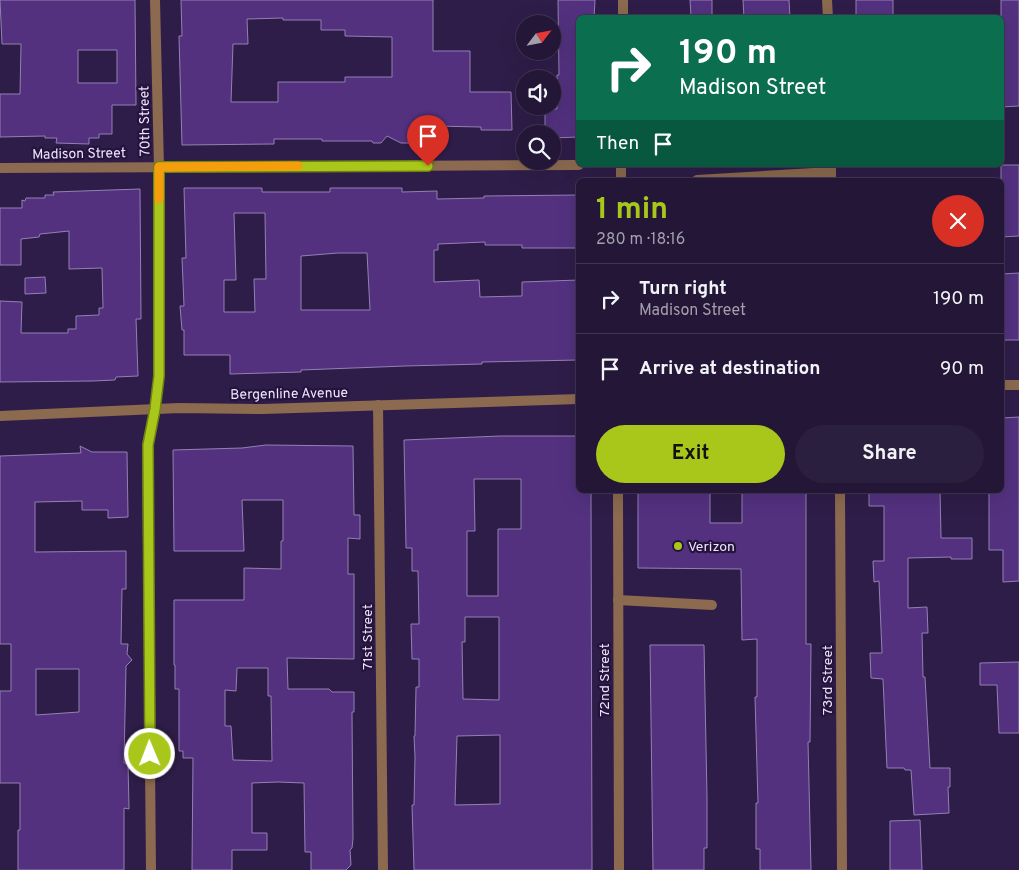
<!DOCTYPE html>
<html lang="en">
<head>
<meta charset="utf-8">
<style>
  :root { --surface:#231637; --page:#2b1f3f; --text:#f1f3f6; --muted:#a39fad; --line:#403552; --accent:#a9c71b }
  body { margin:0; font-family:Overpass,sans-serif; background:var(--page); color:var(--text); height:100vh; display:flex; flex-direction:column; font-size:19px; white-space:nowrap }
  * { box-sizing:border-box; margin:0 }
  p { font-size:16px; color:var(--muted) }
  .icon { flex:none; width:28px; height:28px; fill:none; stroke:currentColor; stroke-width:2; stroke-linecap:round; stroke-linejoin:round }
  .map { position:relative; flex:1; overflow:hidden }
  .panel { position:absolute; left:576px; top:178px; width:428px; height:315px; display:flex; flex-direction:column; background:var(--surface); border-radius:8px; box-shadow:0 5px 20px #0002,0 0 0 1px var(--line) }
  .panel>* { flex:none }
  .banner { position:absolute; left:576px; top:15px; width:428px; height:152px; border-radius:8px; box-shadow:0 5px 20px #0002,0 0 0 1px var(--line); background:#0b6e4f; color:#fff; overflow:hidden }
  .needle { width:32px; rotate:58deg }
  .fabs { position:absolute; left:516px; top:15px; display:grid; gap:10px }
  .fabs a { display:grid; place-items:center; width:45px; height:45px; border-radius:50%; background:var(--surface); box-shadow:0 5px 20px #0002,0 0 0 1px var(--line); font-size:25px }
  .pin { position:absolute; display:grid; place-items:center; width:42px; height:42px; color:#fff; margin:-51px -21px; border-radius:50% 50% 50% 0; rotate:-45deg; box-shadow:0 0 5px #0007 }
  .pin .icon { rotate:45deg }
  .me { position:absolute; width:55px; margin:-28px; rotate:359deg; stroke-linejoin:round; filter:drop-shadow(0 0 4px #0008) }
  .turn { display:flex; align-items:center; gap:18px; height:105px; padding:0 20px; font-size:22px }
  .turn .icon { width:65px; height:65px; stroke-width:2.5 }
  .turn b { display:block; font-size:35px; line-height:42px }
  .then { display:flex; align-items:center; height:48px; padding:0 20px; background:#0003; gap:10px; font-size:19px }
  .round { display:grid; place-items:center; flex:none; width:52px; height:52px; border-radius:26px; background:var(--page) }
  .headline { display:flex; align-items:center; justify-content:space-between; height:85px; padding:0 20px }
  h1 { font-size:30px; font-weight:700; line-height:38px; color:var(--accent) }
  .primary-button { display:flex; gap:10px; margin-top:auto; padding:10px 20px }
  .primary-button a { flex:1; height:58px; border-radius:30px; background:var(--accent); color:#111; font-size:20px; font-weight:700; line-height:58px; text-align:center }
  .primary-button a+a { background:var(--page); color:var(--text) }
  ul { padding:0; list-style:none }
  li { display:flex; align-items:center; gap:15px; height:70px; padding:0 20px; border-top:1px solid var(--line) }
  li div { flex:1 }
  li b { display:block; font-size:19px }
  li em { font-style:normal }
  .map>svg:first-child { display:block }
  .building { fill:#53317f; stroke:#9380b4; fill-rule:evenodd }
  .lines { fill:none; stroke-linecap:round; stroke-linejoin:round }
  .service { stroke:#8b6a4f; stroke-width:10 }
  .minor { stroke:#8b6a4f; stroke-width:10 }
  .tertiary { stroke:#8b6a4f; stroke-width:10 }
  .route-casing { stroke:#6e8112; stroke-width:12 }
  .route { stroke:#a9c71b; stroke-width:9 }
  .slow { stroke:#f59e0b; stroke-width:9 }
  .poi-dot { fill:#a9c71b; stroke:#25133e; stroke-width:2 }
  .labels { text-anchor:middle; stroke-width:4.5; stroke-linejoin:round; paint-order:stroke }
  .street-label { font-size:14px; fill:#ece5fb; stroke:#25133e }
  .poi-label { font-size:14px; fill:#ece5fb; stroke:#25133e; text-anchor:start }
</style>
</head>
<body>
<div class="map">
<svg width="1019" height="870" viewBox="0 0 1019 870">
  <rect width="100%" height="100%" fill="#2f1d49"/>
  <!-- building -->
  <g class="building">
    <path d="M 0,0 L 135,0 L 136,105 L 112,105 L 112,134 L 99,134 L 99,138 L 89,138 L 89,144 L 56,143 L 57,138 L 45,138 L 45,136 L 0,137 L 0,94 L 20,94 L 21,44 L 2,44 ZM 78,50 L 117,50 L 117,83 L 78,83 Z"/>
    <path d="M 181,0 L 433,0 L 433,51 L 470,51 L 470,92 L 511,92 L 512,130 L 481,130 L 481,127 L 433,126 L 433,143 L 401,143 L 387,136 L 381,143 L 373,143 L 372,141 L 322,141 L 322,139 L 274,139 L 274,144 L 182,145 L 179,36 L 182,36 ZM 283,18 L 283,20 L 321,20 L 321,30 L 345,30 L 345,36 L 392,37 L 392,77 L 345,77 L 345,82 L 278,82 L 278,102 L 231,102 L 233,44 L 248,44 L 247,19 Z"/>
    <path d="M 558,0 L 595,0 L 594,18 L 579,18 L 579,137 L 552,138 L 552,134 L 545,134 L 545,109 L 557,109 L 557,75 L 559,75 Z"/>
    <path d="M 690,0 L 712,0 L 712,15 L 691,16 Z"/>
    <path d="M 743,0 L 789,0 L 790,18 L 744,18 Z"/>
    <rect x="856" y="0" width="37" height="16"/>
    <path d="M 1001,0 L 1019,0 L 1019,106 L 1001,107 Z"/>
    <path d="M 1001,165 L 1019,165 L 1019,236 L 1001,237 Z"/>
    <path d="M 184,188 L 262,188 L 262,192 L 330,192 L 330,188 L 402,188 L 402,192 L 437,191 L 437,199 L 484,198 L 484,196 L 579,195 L 579,248 L 522,248 L 522,245 L 485,245 L 485,242 L 438,244 L 438,250 L 434,250 L 434,282 L 479,280 L 480,297 L 522,296 L 522,282 L 579,280 L 579,360 L 482,362 L 482,364 L 405,366 L 301,370 L 301,372 L 230,374 L 230,355 L 184,355 L 184,330 L 182,330 L 180,306 L 184,306 L 182,258 L 186,258 ZM 234,213 L 265,213 L 266,279 L 254,279 L 255,312 L 224,312 L 224,280 L 236,280 ZM 338,253 L 367,253 L 370,310 L 301,310 L 301,256 Z"/>
    <path d="M 140,189 L 141,319 L 136,319 L 138,376 L 116,377 L 115,380 L 93,381 L 0,382 L 0,301 L 22,302 L 21,333 L 68,333 L 68,329 L 76,329 L 76,316 L 99,315 L 99,308 L 103,308 L 102,268 L 69,269 L 69,231 L 40,234 L 39,237 L 21,239 L 21,265 L 0,265 L 0,208 L 22,208 L 22,200 L 25,201 L 26,198 L 45,198 L 45,195 L 54,195 L 53,192 Z"/>
    <path d="M 1019,273 L 1019,340 L 1004,340 L 1001,274 Z"/>
    <path d="M 45,277 L 46,293 L 25,294 L 25,278 Z"/>
    <path d="M 1019,417 L 1019,581 L 1003,582 L 1003,550 L 989,550 L 989,490 L 1001,490 L 1001,418 Z"/>
    <path d="M 500,436 L 579,436 L 579,490 L 591,490 L 592,870 L 414,870 L 412,805 L 414,805 L 415,757 L 414,736 L 415,736 L 416,687 L 419,687 L 419,659 L 412,659 L 411,624 L 419,624 L 418,571 L 412,571 L 412,548 L 406,548 L 404,440 ZM 474,479 L 521,479 L 521,529 L 498,529 L 498,596 L 467,596 L 467,531 L 475,531 ZM 465,617 L 499,617 L 499,700 L 463,699 L 462,642 L 465,642 ZM 500,735 L 500,804 L 455,805 L 457,736 Z"/>
    <path d="M 266,445 L 353,446 L 354,515 L 360,515 L 360,539 L 348,538 L 348,574 L 354,574 L 354,659 L 287,658 L 288,689 L 329,689 L 332,692 L 354,692 L 354,712 L 352,712 L 353,839 L 352,848 L 350,850 L 351,865 L 346,870 L 311,870 L 311,852 L 305,852 L 304,783 L 278,782 L 252,783 L 252,833 L 267,833 L 267,850 L 232,850 L 232,870 L 192,870 L 193,758 L 183,758 L 183,751 L 179,751 L 179,689 L 175,689 L 175,665 L 174,665 L 174,600 L 244,600 L 244,568 L 281,569 L 281,541 L 283,541 L 283,500 L 242,500 L 244,551 L 174,551 L 173,450 L 242,448 ZM 237,668 L 268,668 L 268,696 L 271,696 L 272,761 L 233,760 L 231,726 L 225,726 L 225,690 L 236,691 Z"/>
    <path d="M 80,446 L 92,452 L 127,452 L 128,517 L 108,518 L 108,510 L 82,510 L 82,501 L 35,502 L 35,552 L 126,551 L 126,589 L 122,589 L 121,644 L 128,644 L 127,654 L 132,660 L 126,666 L 124,763 L 128,763 L 129,809 L 124,808 L 124,870 L 18,870 L 18,830 L 20,830 L 20,783 L 0,783 L 0,691 L 11,691 L 11,644 L 0,644 L 0,456 L 81,453 ZM 36,669 L 79,669 L 79,712 L 36,715 Z"/>
    <path d="M 638,490 L 710,490 L 710,523 L 742,523 L 742,490 L 806,490 L 806,644 L 811,644 L 810,742 L 808,742 L 811,870 L 760,870 L 760,849 L 756,849 L 756,803 L 758,803 L 755,697 L 757,697 L 757,639 L 742,640 L 741,569 L 638,568 Z"/>
    <path d="M 869,490 L 940,490 L 941,538 L 972,538 L 972,559 L 951,559 L 951,557 L 908,558 L 908,608 L 927,607 L 928,633 L 922,633 L 923,677 L 925,677 L 930,768 L 950,768 L 950,787 L 948,787 L 949,813 L 914,815 L 911,770 L 905,770 L 904,768 L 887,768 L 883,679 L 871,678 L 870,653 L 882,653 L 879,581 L 874,582 L 873,561 L 884,561 L 884,506 L 869,506 Z"/>
    <path d="M 650,645 L 704,645 L 707,797 L 707,848 L 704,848 L 704,870 L 653,870 Z"/>
    <path d="M 1019,662 L 1019,733 L 999,733 L 997,685 L 980,685 L 980,663 Z"/>
    <path d="M 920,820 L 922,870 L 890,870 L 890,821 Z"/>
  </g>
  <g class="lines">
    <!-- service -->
    <g class="service">
      <path d="M 697,180 L 831,172"/>
      <path d="M 618,600 L 712,605"/>
    </g>
    <!-- minor -->
    <g class="minor">
      <path d="M 827,0 L 828,18"/>
      <path d="M 623,18 L 623,0"/>
      <path d="M 621,165 L 621,180"/>
      <path d="M 831,165 L 831,180"/>
      <path d="M 0,168 L 579,165"/>
      <path d="M 378,405 L 383,870"/>
      <path d="M 618,490 L 619,870"/>
      <path d="M 840,490 L 842,870"/>
      <path d="M 151,870 L 147,445 L 155,409"/>
    </g>
    <!-- tertiary -->
    <g class="tertiary">
      <path d="M 155,0 L 159,167 L 159,376 L 155,409"/>
      <path d="M 1001,385 L 1019,385"/>
      <path d="M 0,416 L 179,408 L 263,409 L 579,399"/>
    </g>
  </g>
  <g class="lines">
    <!-- route casing -->
    <g class="route-casing">
      <path id="route" d="M 150,754 L 148,445 L 155,409 L 159,376 L 159,167 L 428,166"/>
    </g>
    <!-- route -->
    <use href="#route" class="route"/>
    <!-- slow -->
    <path class="slow" d="M 159,199 L 159,167 L 298,166"/>
  </g>
  <!-- markers -->
  <circle class="poi-dot" cx="678" cy="546" r="5"/>
  <g class="labels">
    <!-- street labels -->
    <g class="street-label">
      <text transform="translate(144 121) rotate(-91)" y="5">70th Street</text>
      <text transform="translate(79 153) rotate(-1)" y="5">Madison Street</text>
      <text transform="translate(289 393) rotate(-1)" y="5">Bergenline Avenue</text>
      <text transform="translate(367 637) rotate(-90)" y="5">71st Street</text>
      <text transform="translate(604 680) rotate(-90)" y="5">72nd Street</text>
      <text transform="translate(827 680) rotate(-90)" y="5">73rd Street</text>
    </g>
    <!-- poi labels -->
    <g class="poi-label">
      <text x="688" y="551">Verizon</text>
    </g>
  </g>
</svg>
<div class="fabs">
<a><svg class="needle" viewBox="-14 -14 28 28"><path d="M0-13l5 13h-10z" fill="#e53935"/><path d="M0 13l5-13h-10z" fill="#a39fad"/></svg></a>
<a><svg class="icon" aria-label="sound" viewBox="0 0 24 24"><path d="M4 9h4l5-4v14l-5-4H4zM17 9q2 3 0 6"/></svg></a>
<a><svg class="icon" aria-label="search" viewBox="0 0 24 24"><circle cx="10" cy="10" r="6"/><path d="M15 15l6 6"/></svg></a>
</div>
<div class="pin" style="left:428px;top:166px;background:#d93025"><svg class="icon" aria-label="arrive" viewBox="0 0 24 24"><path d="M6 21V4h12l-3 4 3 4H6"/></svg></div>
<svg class="me" style="left:150px;top:754px" viewBox="-20 -20 40 40"><circle r="17" fill="#a9c71b" stroke="#fff" stroke-width="3"/><path d="M0-11L8 9 0 5-8 9z" fill="#fff"/></svg>
<div class="banner">
<div class="turn"><svg class="icon" aria-label="right" viewBox="0 0 24 24"><path d="M7 20v-9h11M14 6l5 5-5 5"/></svg><div><b>190 m</b>Madison Street</div></div>
<div class="then">Then<svg class="icon" aria-label="arrive" viewBox="0 0 24 24"><path d="M6 21V4h12l-3 4 3 4H6"/></svg></div>
</div>
<section class="panel">
<div class="headline"><div><h1>1 min</h1><p>280 m · 18:16</p></div><a class="round" style="background:#d93025;color:#fff"><svg class="icon" aria-label="close" viewBox="0 0 24 24"><path d="M6 6l12 12M18 6L6 18"/></svg></a></div>
<ul>
<li><svg class="icon" aria-label="right" viewBox="0 0 24 24"><path d="M7 20v-9h11M14 6l5 5-5 5"/></svg><div><b>Turn right</b><p>Madison Street</p></div><em>190 m</em></li>
<li><svg class="icon" aria-label="arrive" viewBox="0 0 24 24"><path d="M6 21V4h12l-3 4 3 4H6"/></svg><div><b>Arrive at destination</b></div><em>90 m</em></li>
</ul>
<div class="primary-button"><a>Exit</a><a>Share</a></div>
</section>
</div>
</body>
</html>
